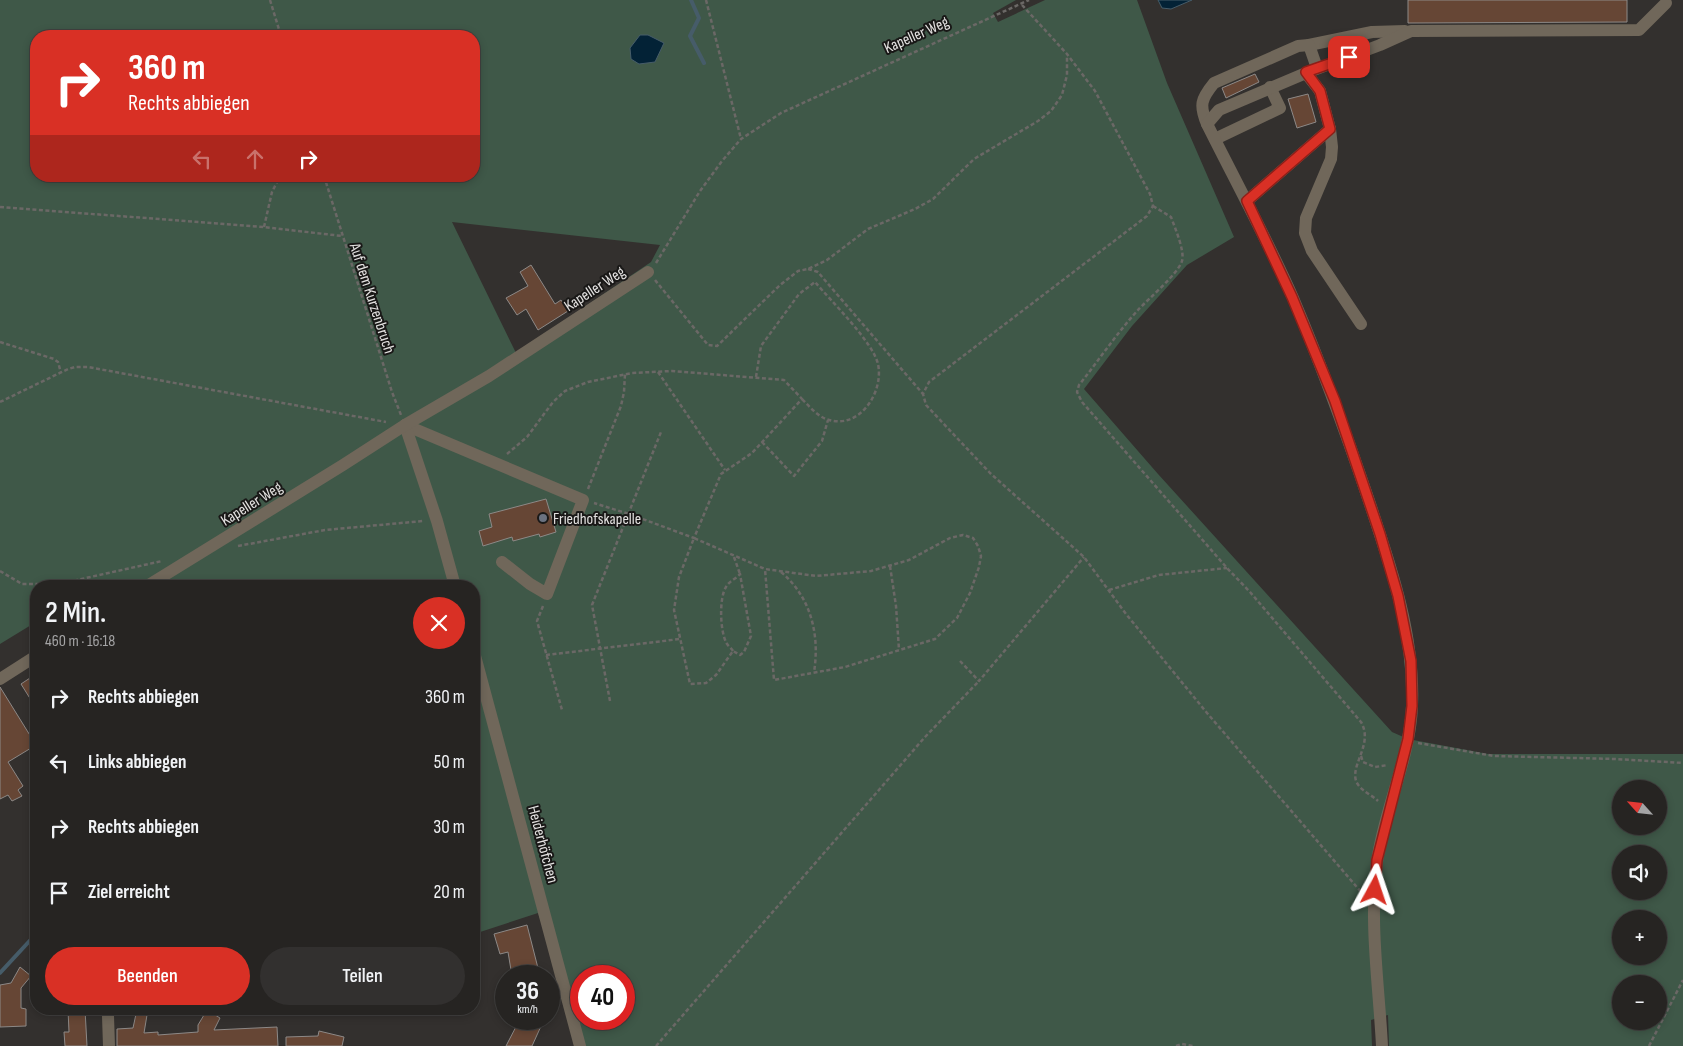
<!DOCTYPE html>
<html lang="de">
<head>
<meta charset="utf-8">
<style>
  :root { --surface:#262422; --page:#32302f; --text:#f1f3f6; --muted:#a4a4a5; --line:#424140; --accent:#d93025 }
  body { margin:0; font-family:"Sofia Sans Condensed",sans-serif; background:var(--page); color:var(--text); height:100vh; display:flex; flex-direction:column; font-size:19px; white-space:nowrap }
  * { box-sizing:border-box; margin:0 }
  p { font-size:16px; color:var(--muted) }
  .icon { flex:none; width:28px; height:28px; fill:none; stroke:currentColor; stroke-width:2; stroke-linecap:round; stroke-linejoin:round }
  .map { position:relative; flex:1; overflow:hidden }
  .side { position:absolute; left:30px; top:580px; width:450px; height:435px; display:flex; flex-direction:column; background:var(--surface); border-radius:20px; box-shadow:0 2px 8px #0003,0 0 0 1px var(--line) }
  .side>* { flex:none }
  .guide { position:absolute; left:30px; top:30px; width:450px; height:152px; border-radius:20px; box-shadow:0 2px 8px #0003,0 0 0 1px var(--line); background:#d93025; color:#fff; overflow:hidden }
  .needle { width:32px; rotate:297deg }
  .controls { position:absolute; left:1612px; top:780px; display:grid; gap:10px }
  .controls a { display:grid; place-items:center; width:55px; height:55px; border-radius:50%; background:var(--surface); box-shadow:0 2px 8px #0003,0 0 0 1px var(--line); font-size:25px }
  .speed { position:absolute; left:495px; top:965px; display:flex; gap:10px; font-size:25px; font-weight:700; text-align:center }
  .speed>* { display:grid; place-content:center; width:65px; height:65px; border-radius:50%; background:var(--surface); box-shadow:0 2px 8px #0003,0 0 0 1px var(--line); line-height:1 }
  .speed small { font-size:12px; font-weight:400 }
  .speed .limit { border:8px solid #d22; background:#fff; color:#111 }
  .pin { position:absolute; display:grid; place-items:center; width:42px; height:42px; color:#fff; margin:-21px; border-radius:10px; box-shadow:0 2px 8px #0006 }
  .me { position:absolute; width:55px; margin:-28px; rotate:5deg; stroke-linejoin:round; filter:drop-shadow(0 0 4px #0008) }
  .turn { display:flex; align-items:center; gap:18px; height:105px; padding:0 15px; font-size:22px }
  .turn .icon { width:65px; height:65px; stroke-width:2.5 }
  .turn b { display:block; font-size:35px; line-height:42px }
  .lanes { display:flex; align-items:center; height:48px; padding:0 15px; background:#0003; justify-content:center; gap:25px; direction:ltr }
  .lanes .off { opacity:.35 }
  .round { display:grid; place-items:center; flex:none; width:52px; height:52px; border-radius:26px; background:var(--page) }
  .head { display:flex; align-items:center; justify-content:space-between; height:85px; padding:0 15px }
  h1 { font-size:30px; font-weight:600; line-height:38px }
  .button { display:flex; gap:10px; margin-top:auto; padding:10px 15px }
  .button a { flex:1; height:58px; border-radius:30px; background:var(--accent); color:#fff; font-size:20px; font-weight:600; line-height:58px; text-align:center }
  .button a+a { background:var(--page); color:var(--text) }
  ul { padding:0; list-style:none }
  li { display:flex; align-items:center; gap:15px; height:65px; padding:0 15px }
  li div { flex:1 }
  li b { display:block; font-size:19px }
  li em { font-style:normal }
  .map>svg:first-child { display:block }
  .green { fill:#3f5848; fill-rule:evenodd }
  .water { fill:#032236; stroke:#465c69 }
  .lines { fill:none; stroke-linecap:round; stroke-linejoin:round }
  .stream { stroke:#465c69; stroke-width:4 }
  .building { fill:#664635; stroke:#8d8987 }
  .path { stroke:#6b6866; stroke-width:2.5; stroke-dasharray:4 2.5; stroke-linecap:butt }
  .minor { stroke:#70675a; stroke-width:12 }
  .route-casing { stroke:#8d1f18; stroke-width:12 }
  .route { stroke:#d93025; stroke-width:9 }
  .worship-dot { fill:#6b7280; stroke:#191817; stroke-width:2 }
  .labels { text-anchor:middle; stroke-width:4; stroke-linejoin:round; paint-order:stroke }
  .street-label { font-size:16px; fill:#e4e2e1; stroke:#191817 }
  .poi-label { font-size:16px; fill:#e4e2e1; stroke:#191817; text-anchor:start }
</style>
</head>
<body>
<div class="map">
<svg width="1683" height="1046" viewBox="0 0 1683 1046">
  <rect width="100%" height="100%" fill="#33302e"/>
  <!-- green -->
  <path class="green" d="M 0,0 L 1016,0 L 993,13 L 998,22 L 1045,0 L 1137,0 L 1167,83 L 1234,237 L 1187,265 L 1132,326 L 1084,389 L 1158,474 L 1392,732 L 1408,739 L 1488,754 L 1683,754 L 1683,1046 L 1389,1046 L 1388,1015 L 1371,1020 L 1372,1046 L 583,1046 L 538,913 L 474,934 L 474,586 L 36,586 L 36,622 L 0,644 ZM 36,36 L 474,36 L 474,176 L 36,176 ZM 452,222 L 660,245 L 651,262 L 516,353 ZM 1621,789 L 1659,789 L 1659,826 L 1621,826 ZM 1621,854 L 1659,854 L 1659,891 L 1621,891 ZM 1621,919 L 1659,919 L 1659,956 L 1621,956 ZM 581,976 L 624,976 L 624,1019 L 581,1019 ZM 1621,984 L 1659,984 L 1659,1021 L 1621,1021 Z"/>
  <!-- water -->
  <g class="water">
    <path d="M 1158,0 L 1192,0 L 1171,9 L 1162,8 Z"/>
    <path d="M 640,35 L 648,35 L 664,43 L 655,62 L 639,64 L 631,59 L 630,48 Z"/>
  </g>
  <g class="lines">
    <!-- stream -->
    <g class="stream">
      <path d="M 691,0 L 699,18 L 690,36 L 704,63"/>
      <path d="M 364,586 L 366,585"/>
      <path d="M 0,973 L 36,934"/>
    </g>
  </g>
  <!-- building -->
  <g class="building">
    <path d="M 1408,0 L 1627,0 L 1627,22 L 1408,23 Z"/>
    <path d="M 1255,74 L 1259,82 L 1226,98 L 1222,88 Z"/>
    <path d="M 1308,94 L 1316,122 L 1297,128 L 1288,99 Z"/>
    <path d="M 531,265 L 555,304 L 561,300 L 568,311 L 538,330 L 526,309 L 517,315 L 506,298 L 528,286 L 520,272 Z"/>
    <path d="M 546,499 L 556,532 L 540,537 L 539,534 L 513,541 L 512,537 L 483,546 L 479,531 L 492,527 L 489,514 Z"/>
    <path d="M 36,674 L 36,708 L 21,684 Z"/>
    <path d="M 0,687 L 36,745 L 8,762 L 23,786 L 18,790 L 22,796 L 12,801 L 8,795 L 0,799 Z"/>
    <path d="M 527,925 L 540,976 L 512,976 L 508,952 L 500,954 L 494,934 Z"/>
    <path d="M 20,967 L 31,976 L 21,988 L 21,1008 L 26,1009 L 26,1026 L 0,1027 L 0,985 L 11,983 Z"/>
    <path d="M 68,1009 L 85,1009 L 87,1046 L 65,1046 L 64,1032 L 69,1032 Z"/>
    <path d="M 207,1010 L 220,1018 L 214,1030 L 277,1027 L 278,1046 L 117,1046 L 117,1029 L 133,1028 L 136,1014 L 147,1015 L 144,1033 L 158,1032 L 158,1035 L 198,1032 L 198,1025 Z"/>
    <path d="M 520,1019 L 531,1019 L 542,1024 L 532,1046 L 506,1046 Z"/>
    <path d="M 319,1031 L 344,1037 L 342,1046 L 286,1046 L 286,1037 L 318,1036 Z"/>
  </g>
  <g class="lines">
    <!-- path -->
    <g class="path">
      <path d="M 270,0 L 281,36"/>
      <path d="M 706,0 L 741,139"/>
      <path d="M 1022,5 L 1067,54 L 1095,91 L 1150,194 L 1153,206 L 1147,216 L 929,382 L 923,394 L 926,405 L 990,473 L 1084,557 L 1126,614 L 1207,713 L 1362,893"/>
      <path d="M 324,176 L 392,392 L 401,415"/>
      <path d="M 1153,206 L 1171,217 C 1175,228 1185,251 1182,261 C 1178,274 1148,299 1138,310 C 1117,333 1099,360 1079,385 L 1077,392 L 1082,402 L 1227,568 L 1250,592 L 1361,722 C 1375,746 1345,769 1359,786 C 1364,792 1373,796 1378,801"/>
      <path d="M 0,207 L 264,227 L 342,236"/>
      <path d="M 264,227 L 272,192 L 280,176"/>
      <path d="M 656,263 L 700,191 L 722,161 L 741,139 L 781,113 L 1029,0"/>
      <path d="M 808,269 L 818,272 L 823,278 L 923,394"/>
      <path d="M 655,280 L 708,345 L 717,346 L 780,285 L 798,271 L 808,269 L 827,260 L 868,229 L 915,209 L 933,199 L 974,159 L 1038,121 L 1051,111 L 1062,95 L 1067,75 L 1067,56"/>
      <path d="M 0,342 L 54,359 L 58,362 L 61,373"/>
      <path d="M 658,372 L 725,470"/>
      <path d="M 756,377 L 761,346 L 799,294 L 815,282 C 831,301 873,342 878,364 C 884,392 860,429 829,420 C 818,417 810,407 802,399"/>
      <path d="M 0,402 L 68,369 L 75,367 L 88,367 L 386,422"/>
      <path d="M 762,442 L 794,476 L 822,441 L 828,420"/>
      <path d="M 507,454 L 527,437 L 553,402 L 565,391 L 588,382 L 632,373 L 672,371 L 784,380 L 802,399 L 752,453 L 721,474 L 694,538 L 629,514 L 594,503"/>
      <path d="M 588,489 L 621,406 L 624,392 L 625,374"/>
      <path d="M 238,546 L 325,530 L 423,521"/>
      <path d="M 734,557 L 740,574"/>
      <path d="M 890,566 L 896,606 L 899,650"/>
      <path d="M 0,571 L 22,584 L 59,584 L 162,561"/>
      <path d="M 781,572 C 811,597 820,635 814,672"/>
      <path d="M 1109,590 L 1159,575 L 1227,568"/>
      <path d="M 543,606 L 537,621 L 562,710"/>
      <path d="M 733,651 C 731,648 727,645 726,642 C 720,630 719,598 726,587 C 729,581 736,579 740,574 L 751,636 L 744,652 L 740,655 L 733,651 L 716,675 L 706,683 L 690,684 L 674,610 L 679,577 L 694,538 L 765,569 L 816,576 L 871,571 L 909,560 L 950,538 L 963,535 L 973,538 L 978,546 L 981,556 L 979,567 L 970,593 L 957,618 L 935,639 L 845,667 L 774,680 L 765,569"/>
      <path d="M 546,655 L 680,639"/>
      <path d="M 960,661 L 979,681 L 1084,557"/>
      <path d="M 610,701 L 592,605 L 661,432"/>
      <path d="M 1418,743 L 1494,756 L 1616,759 L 1683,763"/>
      <path d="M 1361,756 L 1363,762 L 1375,767 L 1388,765"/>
      <path d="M 656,1046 L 925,737 L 979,681"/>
      <path d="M 1176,1046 L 1182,1044 L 1193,1046"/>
      <path d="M 1649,1046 L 1683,980"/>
    </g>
    <!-- minor -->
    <g class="minor">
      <path d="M 1309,45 L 1372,32 L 1405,31"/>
      <path d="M 1306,73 L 1320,91 L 1330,129 L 1332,147 L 1331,159 L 1306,218 L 1305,233 L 1312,251 L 1361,324"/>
      <path d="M 1207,124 C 1199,105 1201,99 1214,83 L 1298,46 L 1309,45 L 1317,68"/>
      <path d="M 1215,139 L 1280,108 L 1270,87"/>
      <path d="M 1247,201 L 1330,129"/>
      <path d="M 405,425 L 583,500 L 547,594 L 530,584 L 502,562"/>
      <path d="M 405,425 L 437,521 L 455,586"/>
      <path d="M 147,586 L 343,465 L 405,425 L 489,376 L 648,272"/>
      <path d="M 474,652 L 580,1046"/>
      <path d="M 0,679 L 36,656"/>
      <path d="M 109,1009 L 108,1016 L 109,1046"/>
      <path d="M 1382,1046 C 1379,986 1369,922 1377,862 C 1384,809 1410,759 1412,706 C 1415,635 1390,564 1368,498 C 1345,430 1321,364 1293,298 C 1267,239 1236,182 1207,124 L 1219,110 L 1306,73 L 1380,45 L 1411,31 L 1639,30 L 1666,3"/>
    </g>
  </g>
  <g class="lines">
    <!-- route casing -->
    <g class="route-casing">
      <path id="route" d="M 1349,57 L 1306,72 L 1320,91 L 1330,129 L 1247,201 L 1292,297 L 1335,401 L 1380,534 L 1398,596 L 1411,661 L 1412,706 L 1408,739 L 1377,860 L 1375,890"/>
    </g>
    <!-- route -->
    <use href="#route" class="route"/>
  </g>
  <!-- markers -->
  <circle class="worship-dot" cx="543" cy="518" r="5"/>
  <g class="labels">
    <!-- street labels -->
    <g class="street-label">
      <text transform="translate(916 34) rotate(-24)" y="6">Kapeller Weg</text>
      <text transform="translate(594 288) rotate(-33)" y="6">Kapeller Weg</text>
      <text transform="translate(373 298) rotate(72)" y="6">Auf dem Kurzenbruch</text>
      <text transform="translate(251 503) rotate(-32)" y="6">Kapeller Weg</text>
      <text transform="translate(544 844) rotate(75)" y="6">Heiderhöfchen</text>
    </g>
    <!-- poi labels -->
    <g class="poi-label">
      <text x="553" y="524">Friedhofskapelle</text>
    </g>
  </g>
</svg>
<div class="controls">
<a><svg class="needle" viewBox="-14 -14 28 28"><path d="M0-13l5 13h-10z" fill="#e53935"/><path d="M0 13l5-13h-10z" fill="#a4a4a5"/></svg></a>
<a><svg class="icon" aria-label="sound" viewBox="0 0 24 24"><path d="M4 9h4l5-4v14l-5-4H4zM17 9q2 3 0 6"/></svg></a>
<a>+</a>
<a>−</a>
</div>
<div class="speed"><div>36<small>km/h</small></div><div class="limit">40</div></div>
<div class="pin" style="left:1349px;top:57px;background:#d93025"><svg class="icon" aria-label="arrive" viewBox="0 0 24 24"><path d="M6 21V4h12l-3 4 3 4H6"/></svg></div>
<svg class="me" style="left:1375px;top:890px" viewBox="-20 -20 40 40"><path d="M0-17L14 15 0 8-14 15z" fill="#d93025" stroke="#fff" stroke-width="4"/></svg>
<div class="guide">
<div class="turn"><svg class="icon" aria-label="right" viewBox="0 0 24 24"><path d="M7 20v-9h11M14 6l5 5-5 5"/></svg><div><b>360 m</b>Rechts abbiegen</div></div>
<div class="lanes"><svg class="icon off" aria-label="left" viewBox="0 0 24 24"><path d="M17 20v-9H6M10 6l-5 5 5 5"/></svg><svg class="icon off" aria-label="ahead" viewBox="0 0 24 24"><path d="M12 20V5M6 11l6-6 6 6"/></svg><svg class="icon" aria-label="right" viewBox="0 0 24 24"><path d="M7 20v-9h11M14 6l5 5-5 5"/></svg></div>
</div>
<section class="side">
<div class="head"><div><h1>2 Min.</h1><p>460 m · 16:18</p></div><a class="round" style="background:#d93025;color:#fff"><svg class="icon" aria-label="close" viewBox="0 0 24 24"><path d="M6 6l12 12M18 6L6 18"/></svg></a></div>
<ul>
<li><svg class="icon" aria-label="right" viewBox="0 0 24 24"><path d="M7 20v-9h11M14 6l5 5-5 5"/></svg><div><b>Rechts abbiegen</b></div><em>360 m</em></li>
<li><svg class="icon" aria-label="left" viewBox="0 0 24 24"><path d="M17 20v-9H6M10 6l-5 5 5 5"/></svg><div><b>Links abbiegen</b></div><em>50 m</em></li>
<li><svg class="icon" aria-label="right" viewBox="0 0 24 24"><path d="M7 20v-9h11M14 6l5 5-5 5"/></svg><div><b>Rechts abbiegen</b></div><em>30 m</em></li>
<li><svg class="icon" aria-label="arrive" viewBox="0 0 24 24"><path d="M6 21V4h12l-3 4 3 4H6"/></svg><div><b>Ziel erreicht</b></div><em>20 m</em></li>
</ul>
<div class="button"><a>Beenden</a><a>Teilen</a></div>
</section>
</div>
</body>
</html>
